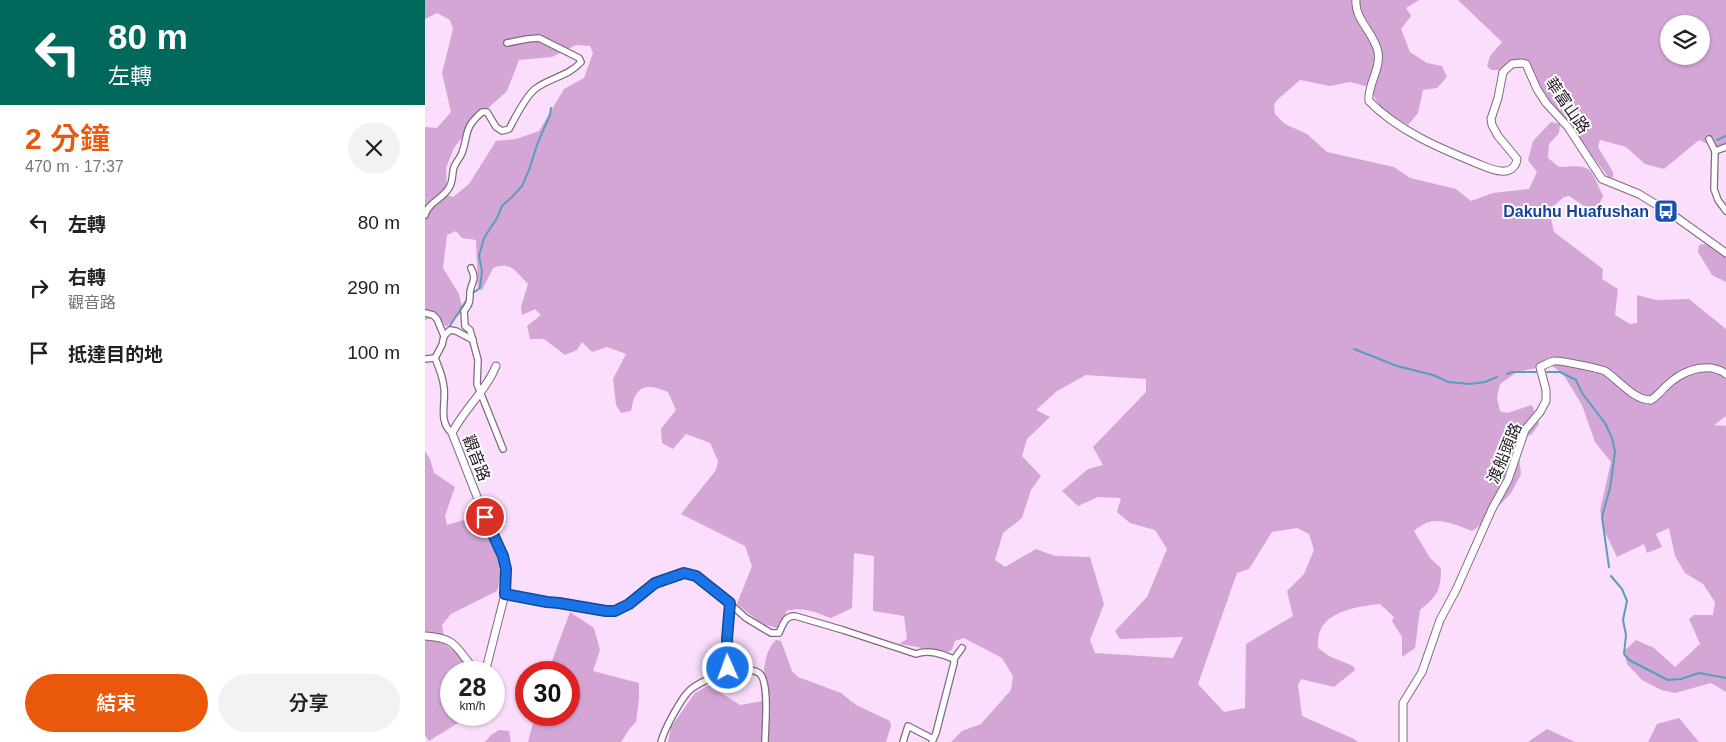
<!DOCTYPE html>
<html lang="zh-TW">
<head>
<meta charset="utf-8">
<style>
  :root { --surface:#fff; --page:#f2f2f2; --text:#202124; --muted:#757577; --accent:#ea580c }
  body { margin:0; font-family:Helvetica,"Noto Sans TC",sans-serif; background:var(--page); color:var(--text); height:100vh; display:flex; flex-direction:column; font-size:19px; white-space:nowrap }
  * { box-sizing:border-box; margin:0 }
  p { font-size:16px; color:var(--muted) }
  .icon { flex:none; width:28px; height:28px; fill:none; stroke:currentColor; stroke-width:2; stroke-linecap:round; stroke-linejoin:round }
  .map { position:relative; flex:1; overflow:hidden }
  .details { display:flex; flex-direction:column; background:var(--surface); width:425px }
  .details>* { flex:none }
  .hud { background:#00695c; color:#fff; overflow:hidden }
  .buttons { position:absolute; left:1235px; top:15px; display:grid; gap:10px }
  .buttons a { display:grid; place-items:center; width:50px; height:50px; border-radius:50%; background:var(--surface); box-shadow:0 1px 4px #0004; font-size:25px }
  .speed { position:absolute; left:15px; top:661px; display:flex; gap:10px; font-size:25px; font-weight:700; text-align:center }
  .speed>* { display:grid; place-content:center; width:65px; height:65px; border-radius:50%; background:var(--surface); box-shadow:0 1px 4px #0004; line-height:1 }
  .speed small { font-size:12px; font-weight:400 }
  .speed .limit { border:8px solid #d22; background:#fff; color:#111 }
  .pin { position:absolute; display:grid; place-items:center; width:42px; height:42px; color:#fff; margin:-21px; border:2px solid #fff; border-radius:50%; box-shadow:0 1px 5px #0007 }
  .me { position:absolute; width:55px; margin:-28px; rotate:358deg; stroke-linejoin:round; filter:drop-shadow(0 0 4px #0008) }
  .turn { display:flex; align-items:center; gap:18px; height:105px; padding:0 25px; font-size:22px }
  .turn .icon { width:65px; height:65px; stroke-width:2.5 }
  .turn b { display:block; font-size:35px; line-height:42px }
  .round { display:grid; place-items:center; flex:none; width:52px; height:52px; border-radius:26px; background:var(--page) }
  .overview { display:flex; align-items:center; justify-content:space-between; height:85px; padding:0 25px }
  h1 { font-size:30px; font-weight:600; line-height:38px; color:var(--accent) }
  .action { display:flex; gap:10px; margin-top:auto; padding:10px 25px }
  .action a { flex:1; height:58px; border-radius:30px; background:var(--accent); color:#fff; font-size:20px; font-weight:600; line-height:58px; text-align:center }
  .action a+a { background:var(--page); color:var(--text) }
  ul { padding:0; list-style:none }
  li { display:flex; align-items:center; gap:15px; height:65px; padding:0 25px }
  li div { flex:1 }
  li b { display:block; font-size:19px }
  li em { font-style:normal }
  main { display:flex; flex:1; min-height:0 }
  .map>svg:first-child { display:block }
  .green { fill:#d3a6d6; fill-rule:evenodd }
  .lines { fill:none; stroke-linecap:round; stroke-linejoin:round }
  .stream { stroke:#589ebd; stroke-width:2 }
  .minor-casing { stroke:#816982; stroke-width:8 }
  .tertiary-casing { stroke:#816982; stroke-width:9 }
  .minor { stroke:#fff; stroke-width:5.5 }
  .tertiary { stroke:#fff; stroke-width:7 }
  .route-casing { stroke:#114b97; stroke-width:12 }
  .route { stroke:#1a73e8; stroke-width:9 }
  .labels { text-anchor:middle; stroke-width:4; stroke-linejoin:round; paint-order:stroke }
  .street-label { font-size:16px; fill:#211722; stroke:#fff }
  .transit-label { font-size:16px; font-weight:bold; fill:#164399; stroke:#fff; text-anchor:end }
</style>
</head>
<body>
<main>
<section class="details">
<div class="hud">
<div class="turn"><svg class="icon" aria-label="left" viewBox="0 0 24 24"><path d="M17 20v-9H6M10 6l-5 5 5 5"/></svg><div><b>80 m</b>左轉</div></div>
</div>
<div class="overview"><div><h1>2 分鐘</h1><p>470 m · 17:37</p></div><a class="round"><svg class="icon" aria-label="close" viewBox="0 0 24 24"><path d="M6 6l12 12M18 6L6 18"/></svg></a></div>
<ul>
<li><svg class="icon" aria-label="left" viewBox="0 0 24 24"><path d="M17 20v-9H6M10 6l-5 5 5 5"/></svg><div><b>左轉</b></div><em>80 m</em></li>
<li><svg class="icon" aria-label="right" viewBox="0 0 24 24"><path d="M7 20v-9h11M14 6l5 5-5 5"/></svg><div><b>右轉</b><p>觀音路</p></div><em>290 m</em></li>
<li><svg class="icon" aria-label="arrive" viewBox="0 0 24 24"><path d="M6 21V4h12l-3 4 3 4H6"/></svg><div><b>抵達目的地</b></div><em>100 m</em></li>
</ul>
<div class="action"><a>結束</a><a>分享</a></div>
</section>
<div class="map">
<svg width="1301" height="742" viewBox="0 0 1301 742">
  <rect width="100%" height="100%" fill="#fadefc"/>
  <!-- green -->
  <g class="green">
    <path d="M 0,0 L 994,0 L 981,8 L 986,16 L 976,29 L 985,52 L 1002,63 L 1017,66 L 1022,77 L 1012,88 L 998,90 L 993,113 L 983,125 L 956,109 L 944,87 L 925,82 L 905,86 L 875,80 L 852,100 L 849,105 L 850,114 L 860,124 L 882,134 L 902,152 L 969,167 L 985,178 L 1031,189 L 1046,201 L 1068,193 L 1104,189 L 1112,172 L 1103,160 L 1108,141 L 1126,122 L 1135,124 L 1134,133 L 1124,144 L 1123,158 L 1134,167 C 1168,165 1164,166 1178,196 L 1174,205 L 1165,210 L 1144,196 L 1139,197 L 1124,210 L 1129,232 L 1178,269 L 1177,279 L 1193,289 L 1190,315 L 1205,324 L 1212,323 L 1212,295 L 1231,300 L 1264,299 L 1301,329 L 1301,416 L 1289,425 L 1301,426 L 1301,692 L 1286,683 L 1250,693 L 1236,690 L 1217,680 L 1202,664 L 1200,650 L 1211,640 L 1229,648 L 1250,667 L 1275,644 L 1264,619 L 1269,615 L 1288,615 L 1290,602 L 1278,584 L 1260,573 L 1250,556 L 1244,528 L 1231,534 L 1237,547 L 1222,553 L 1219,544 L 1192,557 L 1179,530 L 1175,510 L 1186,462 L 1170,442 L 1157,405 L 1138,374 L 1126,365 L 1092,372 L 1075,384 L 1072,398 L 1075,411 L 1082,413 L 1107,405 L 1114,424 L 1106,435 L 1099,437 L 1093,449 L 1096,474 L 1086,493 L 1058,523 L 1047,531 C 1026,523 1008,513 989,531 L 1005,558 L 1016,568 C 1016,591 1012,596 995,610 L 990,648 L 977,657 L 977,637 L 967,621 L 969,617 L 955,604 C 937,606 905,610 896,629 C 893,634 893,642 893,648 L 904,656 L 928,666 L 930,670 L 909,687 L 876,679 L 873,685 L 877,716 L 929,739 L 933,742 L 526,742 L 537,731 L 556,724 L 586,690 L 588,676 L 577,658 L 539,638 L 530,641 L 527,650 L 522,652 L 474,644 L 482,639 L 479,616 L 448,611 L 449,556 L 429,553 L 427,608 L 406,618 C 390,612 378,606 361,611 L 359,630 L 337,624 L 312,604 L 327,566 L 320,546 L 256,514 L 291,470 L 293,461 L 285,443 L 261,434 L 248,449 L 237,443 L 236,429 L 251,410 L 243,392 C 220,382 210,386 206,411 L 196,413 L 191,405 L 188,379 L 201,354 L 182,347 L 167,352 L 157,342 L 152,350 L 140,355 L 119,339 L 105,339 L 102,326 L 116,315 L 110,309 L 97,315 L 96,307 L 103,284 C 91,272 86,261 68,268 L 57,290 L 53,288 L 51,240 L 37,238 L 31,231 L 22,235 L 18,268 L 34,294 L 38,311 L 21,327 L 13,316 L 0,320 L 0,127 L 12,128 L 26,112 L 17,73 L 28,29 L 25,20 L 12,13 L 0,19 ZM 151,45 L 165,46 L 168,53 L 159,78 L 139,89 L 114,131 L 91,139 L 71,141 L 44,184 L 28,197 L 22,195 L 21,168 L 29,148 L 51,119 L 82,91 L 94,60 L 127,57 ZM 661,375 L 721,379 L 721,392 L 668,447 L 678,465 L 663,469 L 637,491 L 653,506 L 673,497 L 696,498 L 692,512 L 705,523 L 730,530 L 742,549 L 722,597 L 690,631 L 695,639 L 758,637 L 748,658 L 670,653 L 665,640 L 679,604 L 665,557 L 630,556 L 611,549 L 580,567 L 570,560 L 578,533 L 597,518 L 606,490 L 616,476 L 597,456 L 602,439 L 625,417 L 611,410 L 632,391 ZM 872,528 L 884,534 L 889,550 L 879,574 L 862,591 L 868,616 L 821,644 L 820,708 L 799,712 L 773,684 L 812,573 L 824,569 L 847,532 Z"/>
    <path d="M 1033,0 L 1301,0 L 1301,150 L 1292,152 L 1285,145 L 1274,140 L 1239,169 L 1220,164 L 1201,147 L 1175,140 L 1173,147 L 1188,172 L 1188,177 L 1184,178 L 1136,114 L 1118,99 L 1108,69 L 1101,62 L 1076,70 L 1066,70 L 1062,66 L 1065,56 L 1077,42 ZM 1244,24 L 1276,24 L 1276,56 L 1244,56 Z"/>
    <path d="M 1280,244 L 1301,254 L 1301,282 L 1287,275 L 1273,252 L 1274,245 Z"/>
    <path d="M 0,451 L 5,459 L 9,473 L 30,487 L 20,516 L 22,525 L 52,516 L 59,520 C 67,542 81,567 72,591 L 26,614 L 17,625 L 20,645 L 51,665 L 53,672 L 26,672 L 26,715 L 46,715 L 4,741 L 0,735 Z"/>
    <path d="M 145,612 L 169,628 L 175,650 L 168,671 L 214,683 L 214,699 L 211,722 L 205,728 L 196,742 L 103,742 L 110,715 L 144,715 L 144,672 L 123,672 Z"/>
    <path d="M 351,640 L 356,641 L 367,671 L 373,677 L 416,693 L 431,705 L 465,721 L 466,726 L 461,742 L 243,742 L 246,727 L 270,693 L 284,685 L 315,705 L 338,701 C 339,681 336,654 351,640 Z"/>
    <path d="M 1254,718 L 1274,742 L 1223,742 L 1232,724 Z"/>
    <path d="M 1122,729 L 1150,742 L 1103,742 Z"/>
    <path d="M 74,730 L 84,731 L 86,742 L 60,742 L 66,735 Z"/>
  </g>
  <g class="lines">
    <!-- stream -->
    <g class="stream">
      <path d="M 1292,140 L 1301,136"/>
      <path d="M 48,293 L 55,288 L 57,271 L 54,256 L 59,238 L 72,218 L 77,206 L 88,196 L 97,186 L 104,170 L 113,142 L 125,115 L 126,108"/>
      <path d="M 24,327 L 43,298"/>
      <path d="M 929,349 L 972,366 L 1008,375 L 1023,382 L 1045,384 L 1060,382 L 1072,377"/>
      <path d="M 1122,372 L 1135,372 L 1151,380 L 1157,393 L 1180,423 L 1187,438 L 1190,452 L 1185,488 L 1177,517 L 1184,567"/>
      <path d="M 1082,374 L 1088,372 L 1111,372"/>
      <path d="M 1186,576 L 1197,589 L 1202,601 L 1198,620 L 1201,635 L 1199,654 L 1204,660 L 1243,680 L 1256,679 L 1274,673 L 1301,678"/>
    </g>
    <!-- minor casing -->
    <g class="minor-casing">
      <g id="minor">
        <path d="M 1284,139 L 1290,151 L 1289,189 L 1293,200 L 1301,211"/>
        <path d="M 1290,151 L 1301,147"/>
        <path d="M 0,215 C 4,201 19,199 25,186 C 28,181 27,173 29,167 C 31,162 35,158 37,153 C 44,133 38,129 57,112 L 62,112 L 71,127 L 77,131 L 84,129 C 90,118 100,97 110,89 C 124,78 144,76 156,62 L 154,58 L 114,38 L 102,39 L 82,43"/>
        <path d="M 46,268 C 52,281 47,280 45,292 C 45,301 45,304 39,311 L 40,326 L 45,330 L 53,360 L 52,384 L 78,449"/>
        <path d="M 0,313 L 8,315 L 12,319 L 19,336 L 17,345 L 10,358 L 0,359"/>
        <path d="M 19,336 L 25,330 L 31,331 L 48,340"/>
        <path d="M 10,358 C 14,368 18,377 19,388 C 21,403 13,422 27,433"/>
        <path d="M 80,594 L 122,602 L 134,603 L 181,611 L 190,611 L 204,604 L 230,583 L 259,573 L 266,573 L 292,592 L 321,618 L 346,633 L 354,633 C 358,625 360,615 370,616 L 418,630 L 491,654 C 503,649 517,654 529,659 L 529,663 L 511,733 L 507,742"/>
        <path d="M 529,659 L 537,648"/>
        <path d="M 303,668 C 312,669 327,668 334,673 C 345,681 340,728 340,742"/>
        <path d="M 236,742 C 239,730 256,698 265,690 C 276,680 292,678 303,668 L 302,639 L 305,603"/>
        <path d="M 478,742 L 483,726 L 508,739"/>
      </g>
    </g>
    <!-- tertiary casing -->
    <g class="tertiary-casing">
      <g id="tertiary">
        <path d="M 931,0 C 929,19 950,34 953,52 C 956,70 942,85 944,101 C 972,130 1014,148 1051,163 C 1059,166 1068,171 1076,171 C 1085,172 1091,167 1092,159 L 1073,136 L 1067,125 L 1066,119 L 1073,98 L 1078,72 L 1087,64 L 1096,63 L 1101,64 L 1112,89 L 1121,103 L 1143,127 L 1177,179 L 1214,194 L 1248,215 L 1301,253"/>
        <path d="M 0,636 C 33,638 30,648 50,670 L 56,672 L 61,669 L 80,594 L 81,569 L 78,556 L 60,517 L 27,433 C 39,409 61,391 71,366"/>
        <path d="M 978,742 L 978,703 L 997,672 L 1015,620 L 1031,590 L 1067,509 L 1083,480 L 1100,430 L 1115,412 L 1121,401 L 1121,390 L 1115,367 C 1119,365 1125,362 1129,361 C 1134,360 1176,369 1180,371 C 1194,380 1208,400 1226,400 C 1234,395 1239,387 1247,381 C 1262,369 1285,362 1301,374"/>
      </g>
    </g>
    <!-- minor -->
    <use href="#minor" class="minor"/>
    <!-- tertiary -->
    <use href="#tertiary" class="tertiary"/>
  </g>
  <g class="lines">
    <!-- route casing -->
    <g class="route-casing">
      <path id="route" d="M 60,517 L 78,556 L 81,569 L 80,594 L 122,602 L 134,603 L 181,611 L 190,611 L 204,604 L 230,583 L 259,573 L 271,576 L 305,603 L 302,639 L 303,668"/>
    </g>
    <!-- route -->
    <use href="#route" class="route"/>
  </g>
  <!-- icons -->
  <defs>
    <g id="bus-square" transform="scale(1.25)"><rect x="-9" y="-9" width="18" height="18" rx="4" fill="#1a4fb4" stroke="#fff"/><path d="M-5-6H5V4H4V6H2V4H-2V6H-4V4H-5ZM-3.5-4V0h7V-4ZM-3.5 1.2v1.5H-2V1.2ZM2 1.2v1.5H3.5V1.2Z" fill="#fff"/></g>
  </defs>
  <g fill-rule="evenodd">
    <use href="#bus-square" x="1241" y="211"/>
  </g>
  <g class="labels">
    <!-- street labels -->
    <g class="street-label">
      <text transform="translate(1143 105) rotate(55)" y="6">華富山路</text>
      <text transform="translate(1079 453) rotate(-67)" y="6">渡船頭路</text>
      <text transform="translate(52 458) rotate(69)" y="6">觀音路</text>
    </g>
    <!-- transit labels -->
    <g class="transit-label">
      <text x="1224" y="217">Dakuhu Huafushan</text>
    </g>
  </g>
</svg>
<div class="buttons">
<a><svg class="icon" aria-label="layers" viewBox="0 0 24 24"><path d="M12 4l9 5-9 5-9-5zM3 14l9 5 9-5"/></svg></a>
</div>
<div class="speed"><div>28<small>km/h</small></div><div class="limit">30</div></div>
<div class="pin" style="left:60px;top:517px;background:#d93025"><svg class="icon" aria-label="arrive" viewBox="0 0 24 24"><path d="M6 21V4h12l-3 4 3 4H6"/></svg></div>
<svg class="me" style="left:303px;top:668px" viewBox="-20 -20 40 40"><circle r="17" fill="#1a73e8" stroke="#fff" stroke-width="3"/><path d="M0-11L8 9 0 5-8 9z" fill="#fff"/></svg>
</div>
</main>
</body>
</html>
